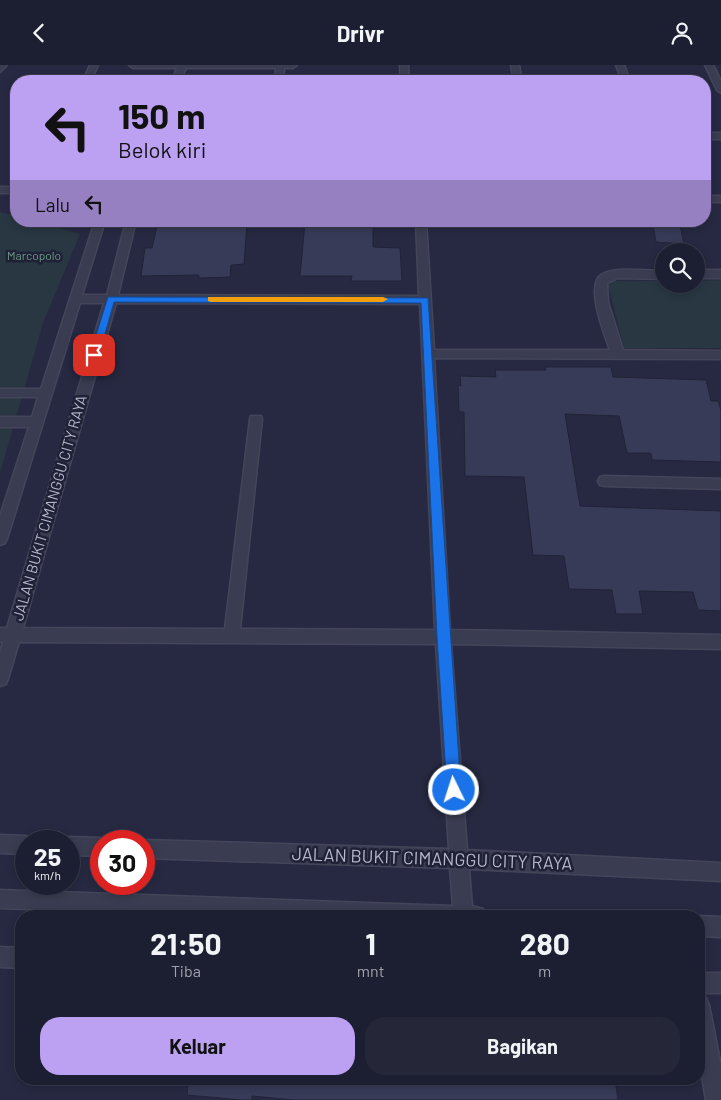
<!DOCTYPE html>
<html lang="id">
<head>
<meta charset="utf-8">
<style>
  :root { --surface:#1c1f31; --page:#252739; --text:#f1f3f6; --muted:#a0a2ab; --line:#3a3d4d; --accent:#bca0f2 }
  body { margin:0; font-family:Barlow,sans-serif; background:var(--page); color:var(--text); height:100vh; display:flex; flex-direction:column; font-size:19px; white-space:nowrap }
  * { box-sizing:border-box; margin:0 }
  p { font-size:16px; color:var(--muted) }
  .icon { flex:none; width:28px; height:28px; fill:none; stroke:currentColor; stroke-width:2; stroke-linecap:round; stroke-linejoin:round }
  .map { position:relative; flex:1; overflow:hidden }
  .details { position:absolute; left:15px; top:845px; width:690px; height:175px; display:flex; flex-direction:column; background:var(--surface); border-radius:20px; box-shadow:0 2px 8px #0003,0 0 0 1px var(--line) }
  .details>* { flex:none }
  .banner { position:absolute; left:10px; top:10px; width:701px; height:152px; border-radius:20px; box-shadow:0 2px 8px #0003,0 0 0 1px var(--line); background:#bca0f2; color:#111; overflow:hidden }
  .controls { position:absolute; left:655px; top:178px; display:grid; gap:10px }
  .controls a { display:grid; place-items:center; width:50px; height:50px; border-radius:50%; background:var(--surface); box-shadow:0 2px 8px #0003,0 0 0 1px var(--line); font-size:25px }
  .speed { position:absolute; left:15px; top:765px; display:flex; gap:10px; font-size:25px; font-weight:700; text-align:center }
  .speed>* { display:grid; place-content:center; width:65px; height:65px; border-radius:50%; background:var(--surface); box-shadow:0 2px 8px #0003,0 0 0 1px var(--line); line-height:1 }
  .speed small { font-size:12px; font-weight:400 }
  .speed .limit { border:8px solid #d22; background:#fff; color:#111 }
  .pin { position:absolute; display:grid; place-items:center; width:42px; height:42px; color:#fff; margin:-21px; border-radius:10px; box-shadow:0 2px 8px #0006 }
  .me { position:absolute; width:55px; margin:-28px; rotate:356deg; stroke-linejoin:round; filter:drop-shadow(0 0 4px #0008) }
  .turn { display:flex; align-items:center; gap:18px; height:105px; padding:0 25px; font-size:22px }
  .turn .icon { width:65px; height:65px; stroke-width:2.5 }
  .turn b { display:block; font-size:35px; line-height:42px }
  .then { display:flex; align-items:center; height:48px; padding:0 25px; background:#0003; gap:10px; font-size:19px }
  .eta { display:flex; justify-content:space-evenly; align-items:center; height:85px; text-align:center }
  .eta b { font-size:30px; font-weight:700; line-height:35px }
  .primary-button { display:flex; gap:10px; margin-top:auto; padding:10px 25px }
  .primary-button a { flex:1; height:58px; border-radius:20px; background:var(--accent); color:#111; font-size:20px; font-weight:700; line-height:58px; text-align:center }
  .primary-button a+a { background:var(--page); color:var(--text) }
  header { display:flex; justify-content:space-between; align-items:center; height:65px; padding:0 25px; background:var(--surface); font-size:22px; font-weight:700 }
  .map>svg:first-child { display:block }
  .green { fill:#283742 }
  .building { fill:#383b57; stroke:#212338 }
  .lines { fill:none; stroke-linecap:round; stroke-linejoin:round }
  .minor-casing { stroke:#44455a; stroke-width:3 }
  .minor { fill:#3a3c51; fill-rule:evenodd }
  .route { fill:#1a73e8; stroke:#114b97 }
  .slow { fill:#f59e0b }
  .labels { text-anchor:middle; stroke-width:5; stroke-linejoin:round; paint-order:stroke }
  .far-park-label { font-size:12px; fill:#6e9c87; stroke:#1f2136 }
  .street-label { font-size:15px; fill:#b7b8cb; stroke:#1f2136 }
  .near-street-label { font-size:18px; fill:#b7b8cb; stroke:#1f2136 }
</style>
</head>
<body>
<header><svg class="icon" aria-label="back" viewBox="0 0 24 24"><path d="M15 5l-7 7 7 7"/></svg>Drivr<svg class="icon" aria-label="person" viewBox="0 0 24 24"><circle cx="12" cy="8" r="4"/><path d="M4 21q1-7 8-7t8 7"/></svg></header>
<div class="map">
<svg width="721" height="1035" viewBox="0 0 721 1035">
  <rect width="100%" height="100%" fill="#262941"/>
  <!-- green -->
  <g class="green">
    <path d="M 0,147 L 16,151 L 16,156 L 34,156 L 80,169 L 43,258 L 0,408 Z"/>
    <path d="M 721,215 L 721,283 L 624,283 L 607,216 L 664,216 L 664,219 L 696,219 L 696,216 Z"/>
  </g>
  <!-- building -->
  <g class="building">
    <path d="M 652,156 L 679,156 L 684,179 L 656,177 Z"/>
    <path d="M 305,158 L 373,158 L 373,182 L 400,183 L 402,216 L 351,216 L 352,211 L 300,211 Z"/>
    <path d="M 188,159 L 247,159 L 244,199 L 231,200 L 230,212 L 199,213 L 199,210 L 141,211 L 145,183 L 152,183 L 157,161 L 184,161 Z"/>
    <path d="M 545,302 L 611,302 L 613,312 L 706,315 L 711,336 L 718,336 L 721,345 L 721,397 L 652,395 L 651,388 L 627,388 L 619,351 L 565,349 L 580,441 L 721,446 L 721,546 L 698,545 L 693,527 L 639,526 L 643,549 L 616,549 L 612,525 L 569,524 L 564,491 L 533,490 L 524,412 L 465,411 L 464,347 L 459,347 L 458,320 L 461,321 L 460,311 L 496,312 L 495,305 L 546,305 Z"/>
    <path d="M 188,1014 L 615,1014 L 618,1035 L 294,1035 L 252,1031 L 252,1035 L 242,1035 L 187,1030 Z"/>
  </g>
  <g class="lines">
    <!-- minor casing -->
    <g class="minor-casing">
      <g id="minor">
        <path d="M 0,0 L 7,0 L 0,7 Z"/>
        <path d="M 90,0 L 98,0 L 91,16 L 83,16 Z"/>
        <path d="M 129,0 L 297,0 L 293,3 L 284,3 L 283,16 L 275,16 L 276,3 L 186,3 L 180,16 L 172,16 L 177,3 L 133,3 Z"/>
        <path d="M 400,0 L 408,0 L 409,16 L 401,16 Z"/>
        <path d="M 511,0 L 519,0 L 522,16 L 514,16 Z"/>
        <path d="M 616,0 L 624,0 L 630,16 L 622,16 Z"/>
        <path d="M 705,0 L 713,0 L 721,16 L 721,28 L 717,25 Z"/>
        <rect x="705" y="68" width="16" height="6"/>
        <rect x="0" y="122" width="16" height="6"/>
        <rect x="705" y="131" width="16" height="6"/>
        <path d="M 95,156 L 105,156 L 82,230 L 107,230 L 126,156 L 189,156 L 184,159 L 135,160 L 118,230 L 419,231 L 416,156 L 426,156 L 434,285 L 610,285 C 605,271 585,221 601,210 C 615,201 648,206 664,206 L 664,214 L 618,213 L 607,218 L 608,237 L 623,285 L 721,286 L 721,294 L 434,293 L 450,565 L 721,570 L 721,584 L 451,579 L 467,785 L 721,798 L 721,816 L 469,804 L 472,841 L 483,844 L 485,851 L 217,851 L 0,843 L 0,825 L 453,841 L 450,803 L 144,793 L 144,776 L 141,776 L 144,775 L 449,784 L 436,579 L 19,577 L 8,614 L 6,619 L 0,621 L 0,587 L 3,577 L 0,577 L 0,563 L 7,563 L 104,238 L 80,238 L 7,474 L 5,478 L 0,480 L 0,451 L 29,362 L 0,362 L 0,352 L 32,352 L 38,332 L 0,332 L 0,324 L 41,324 ZM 116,238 L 420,239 L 435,565 L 240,564 L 262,354 L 261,351 L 251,351 L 250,354 L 225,564 L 23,563 Z"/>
        <rect x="696" y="205" width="25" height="8"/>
        <path d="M 605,411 L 721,414 L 721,424 L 605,421 L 600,420 L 598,416 L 600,412 Z"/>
        <path d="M 0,770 L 26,771 L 32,774 L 34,776 L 26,776 L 26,789 L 0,788 Z"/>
        <path d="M 69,772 L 101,773 L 108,776 L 101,776 L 101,791 L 69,790 L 69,776 L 62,776 Z"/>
        <path d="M 699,851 L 721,852 L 721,872 L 699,871 Z"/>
        <path d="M 0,882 L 21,883 L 21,903 L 0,902 Z"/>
        <rect x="699" y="908" width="22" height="20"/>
        <path d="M 699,930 L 706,933 L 709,940 L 721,1001 L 721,1035 L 706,1035 L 699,994 Z"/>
      </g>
    </g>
    <!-- minor -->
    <use href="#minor" class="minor"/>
  </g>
  <!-- route -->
  <path class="route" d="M 108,232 L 428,233 L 461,725 L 459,729 L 454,731 L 449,729 L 447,725 L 437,572 L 421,238 L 114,237 L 99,290 L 94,294 L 90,290 Z"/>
  <!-- slow -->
  <path class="slow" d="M 208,232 L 383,232 L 388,234 L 383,237 L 211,237 L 208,236 Z"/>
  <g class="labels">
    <!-- far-park labels -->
    <g class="far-park-label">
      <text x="34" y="195">Marcopolo</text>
    </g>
    <!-- street labels -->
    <g class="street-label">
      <text transform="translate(50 443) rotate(-74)" y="5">JALAN BUKIT CIMANGGU CITY RAYA</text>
    </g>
    <!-- near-street labels -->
    <g class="near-street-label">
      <text transform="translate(432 794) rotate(2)" y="6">JALAN BUKIT CIMANGGU CITY RAYA</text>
    </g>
  </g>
</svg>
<div class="controls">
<a><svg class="icon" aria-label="search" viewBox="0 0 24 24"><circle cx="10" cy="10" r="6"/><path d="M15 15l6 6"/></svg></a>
</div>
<div class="speed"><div>25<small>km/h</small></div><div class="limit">30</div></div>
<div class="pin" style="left:94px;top:290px;background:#d93025"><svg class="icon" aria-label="arrive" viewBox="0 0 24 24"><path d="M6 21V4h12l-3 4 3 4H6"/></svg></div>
<svg class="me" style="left:454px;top:725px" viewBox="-20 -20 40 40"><circle r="17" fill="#1a73e8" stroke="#fff" stroke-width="3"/><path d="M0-11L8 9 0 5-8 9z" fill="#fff"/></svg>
<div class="banner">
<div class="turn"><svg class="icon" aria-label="left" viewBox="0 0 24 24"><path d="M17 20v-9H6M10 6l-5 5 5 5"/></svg><div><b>150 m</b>Belok kiri</div></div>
<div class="then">Lalu<svg class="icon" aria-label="left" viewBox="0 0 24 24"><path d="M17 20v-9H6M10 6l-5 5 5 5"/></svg></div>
</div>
<section class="details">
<div class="eta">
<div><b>21:50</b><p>Tiba</p></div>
<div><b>1</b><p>mnt</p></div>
<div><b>280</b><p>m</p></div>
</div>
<div class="primary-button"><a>Keluar</a><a>Bagikan</a></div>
</section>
</div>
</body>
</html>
